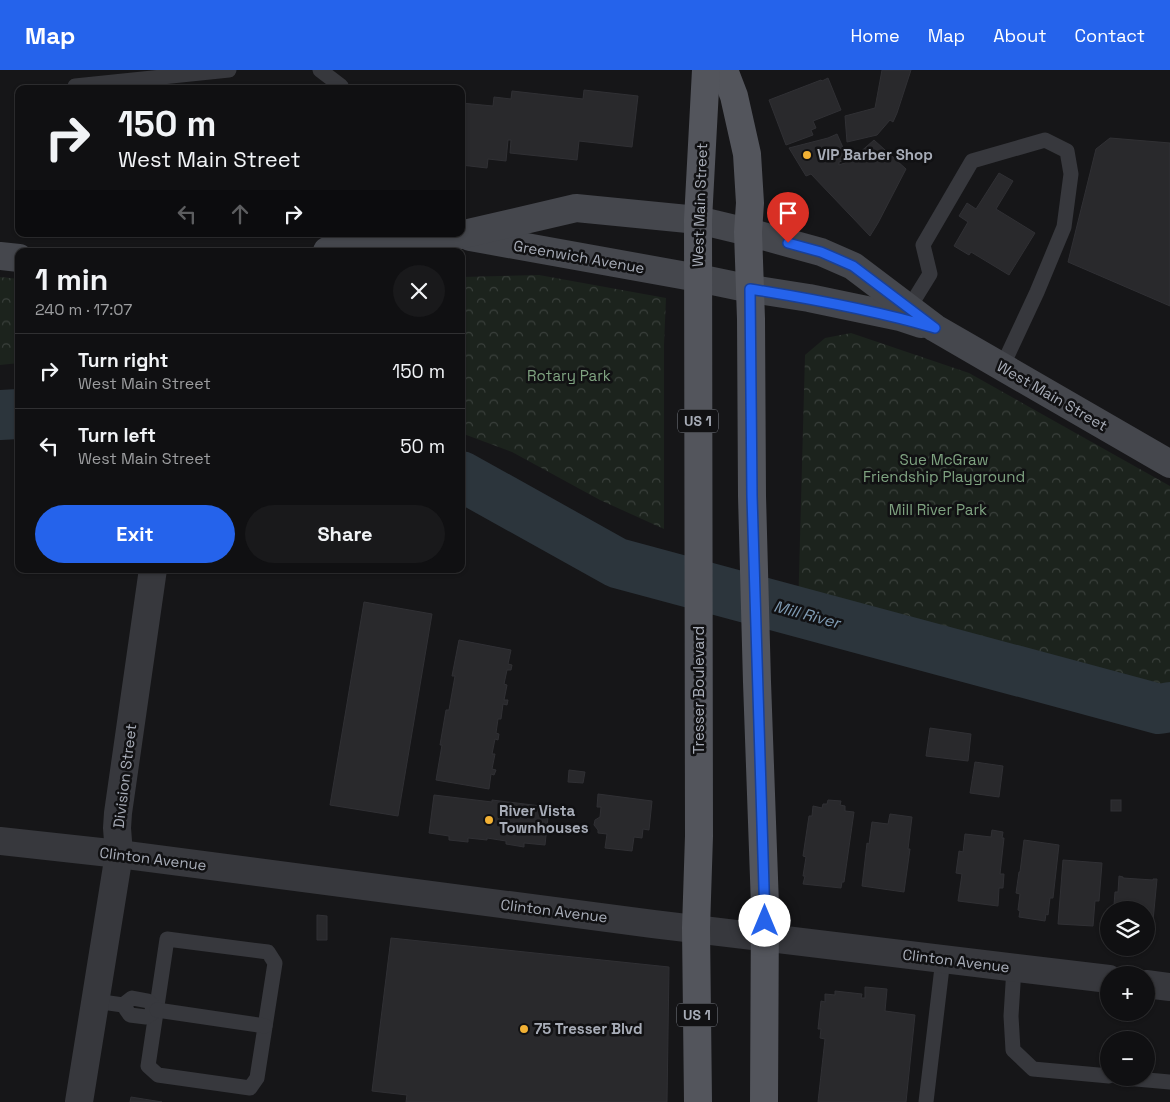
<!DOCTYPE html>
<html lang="en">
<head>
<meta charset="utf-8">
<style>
  :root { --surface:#101012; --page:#19191b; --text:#f1f3f6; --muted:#9c9d9f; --line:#303032; --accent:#2563eb }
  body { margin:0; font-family:"Space Grotesk",sans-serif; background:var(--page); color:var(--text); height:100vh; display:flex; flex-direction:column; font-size:19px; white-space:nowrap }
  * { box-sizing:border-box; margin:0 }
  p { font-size:16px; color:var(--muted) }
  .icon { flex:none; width:28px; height:28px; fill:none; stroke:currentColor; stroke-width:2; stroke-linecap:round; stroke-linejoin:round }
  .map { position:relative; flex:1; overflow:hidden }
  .drawer { position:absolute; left:15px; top:178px; width:450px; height:325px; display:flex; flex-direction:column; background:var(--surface); border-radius:10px; box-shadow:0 1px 4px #0004,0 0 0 1px var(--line) }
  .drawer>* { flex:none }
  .guide { position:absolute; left:15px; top:15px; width:450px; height:152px; border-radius:10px; box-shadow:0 1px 4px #0004,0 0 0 1px var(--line); background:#101012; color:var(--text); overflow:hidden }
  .tools { position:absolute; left:1100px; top:831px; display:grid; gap:10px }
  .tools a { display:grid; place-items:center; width:55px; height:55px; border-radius:50%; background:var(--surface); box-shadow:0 1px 4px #0004,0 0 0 1px var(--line); font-size:25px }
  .pin { position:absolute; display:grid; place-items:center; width:42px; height:42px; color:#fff; margin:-51px -21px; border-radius:50% 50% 50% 0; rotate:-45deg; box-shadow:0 0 5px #0007 }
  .pin .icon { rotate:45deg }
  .me { position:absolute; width:55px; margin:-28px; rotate:0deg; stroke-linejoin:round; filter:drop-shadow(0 0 4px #0008) }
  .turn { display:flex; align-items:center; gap:18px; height:105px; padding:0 20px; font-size:22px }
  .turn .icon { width:65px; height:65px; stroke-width:2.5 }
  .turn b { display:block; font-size:35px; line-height:42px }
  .lanes { display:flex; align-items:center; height:48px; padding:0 20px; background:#0003; justify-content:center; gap:25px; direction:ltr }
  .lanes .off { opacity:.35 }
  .round { display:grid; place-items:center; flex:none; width:52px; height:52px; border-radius:26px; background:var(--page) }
  .head { display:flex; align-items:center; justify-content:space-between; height:85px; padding:0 20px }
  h1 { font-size:30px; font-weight:800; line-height:38px }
  .action { display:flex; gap:10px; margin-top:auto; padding:10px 20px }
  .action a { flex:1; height:58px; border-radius:30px; background:var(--accent); color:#fff; font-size:20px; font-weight:800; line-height:58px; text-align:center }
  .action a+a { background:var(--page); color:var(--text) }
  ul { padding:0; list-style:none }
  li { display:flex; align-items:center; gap:15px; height:75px; padding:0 20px; border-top:1px solid var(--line) }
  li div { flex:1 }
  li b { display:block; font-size:19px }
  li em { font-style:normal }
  header { display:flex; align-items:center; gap:30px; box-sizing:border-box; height:70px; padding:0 25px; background:var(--accent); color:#fff }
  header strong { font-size:24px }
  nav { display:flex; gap:28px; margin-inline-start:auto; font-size:18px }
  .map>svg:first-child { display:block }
  .park { fill:url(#park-crowns) }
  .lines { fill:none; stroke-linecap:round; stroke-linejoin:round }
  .river { stroke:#2c353c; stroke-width:50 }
  .building { fill:#29292c; stroke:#303034 }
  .lane { stroke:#37383d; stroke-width:15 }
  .street { stroke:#37383d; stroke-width:28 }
  .secondary { stroke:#45474d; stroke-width:28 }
  .primary { stroke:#53555c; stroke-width:28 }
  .route-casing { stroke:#184099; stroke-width:12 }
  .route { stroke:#2563eb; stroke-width:9 }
  .poi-dot { fill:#f2b134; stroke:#111113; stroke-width:2 }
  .labels { text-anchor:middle; stroke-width:5; stroke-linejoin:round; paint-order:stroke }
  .shield { fill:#111113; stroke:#7b7e86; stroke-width:1 }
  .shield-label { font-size:14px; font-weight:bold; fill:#a8adb8 }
  .poi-label { font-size:15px; font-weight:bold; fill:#a8adb8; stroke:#111113; text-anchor:start }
  .street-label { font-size:15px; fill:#a8adb8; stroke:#111113 }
  .park-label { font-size:15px; fill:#7fa381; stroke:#111113 }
  .water-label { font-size:16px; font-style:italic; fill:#7f9bb3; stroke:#111113 }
</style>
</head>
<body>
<header>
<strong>Map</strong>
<nav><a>Home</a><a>Map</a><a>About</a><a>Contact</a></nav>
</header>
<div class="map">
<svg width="1170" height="1032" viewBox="0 0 1170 1032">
  <defs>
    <pattern id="park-crowns" width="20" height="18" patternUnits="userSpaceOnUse" patternTransform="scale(1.25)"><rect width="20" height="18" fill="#1c231d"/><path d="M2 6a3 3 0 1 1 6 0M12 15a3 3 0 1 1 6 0" fill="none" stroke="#3a403c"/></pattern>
  </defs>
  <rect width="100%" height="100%" fill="#161618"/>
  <!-- park -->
  <g class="park">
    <path d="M 539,205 L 666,228 L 664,275 L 664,459 L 600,430 L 512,382 L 461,363 L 461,207 Z"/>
    <path d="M 0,207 L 19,209 L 19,293 L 0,295 Z"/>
    <path d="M 851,263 L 969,303 L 1170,416 L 1170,637 L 1159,639 L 798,542 L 805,285 L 825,268 Z"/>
  </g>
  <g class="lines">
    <!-- river -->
    <g class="river">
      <path d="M 0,345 L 19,344"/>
      <path d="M 461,406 L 617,493 L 1159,639 L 1170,637"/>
    </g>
  </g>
  <!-- building -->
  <g class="building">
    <path d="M 882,0 L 911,0 L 897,43 L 893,52 L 890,50 L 877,65 L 847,72 L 845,46 L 875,38 Z"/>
    <path d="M 828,8 L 841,40 L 813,51 L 816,58 L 811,60 L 813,65 L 786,75 L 769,30 L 821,10 L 822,11 Z"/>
    <path d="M 584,20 L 638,26 L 632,77 L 579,71 L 577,90 L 510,83 L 511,70 L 508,70 L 506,91 L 488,89 L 487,98 L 461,95 L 461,33 L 493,36 L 494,27 L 511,29 L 512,21 L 583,29 Z"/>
    <path d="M 837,64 L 848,89 L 839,92 L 839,95 L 850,91 L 874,70 L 906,99 L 878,153 L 870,166 L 811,104 L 806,106 L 789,78 L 828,68 Z"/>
    <path d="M 1110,68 L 1170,73 L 1170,236 L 1068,192 L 1096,79 Z"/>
    <path d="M 999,103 L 1013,111 L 996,139 L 1035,163 L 1009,205 L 971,182 L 969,185 L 954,176 L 968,152 L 959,146 L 967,133 L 976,139 Z"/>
    <path d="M 364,532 L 432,544 L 398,746 L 330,735 Z"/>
    <path d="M 459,570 L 511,580 L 508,594 L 512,595 L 511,600 L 507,600 L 504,614 L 507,615 L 504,630 L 508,630 L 507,635 L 503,634 L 501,649 L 498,649 L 496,663 L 499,664 L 498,670 L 495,669 L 492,684 L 495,684 L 492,699 L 496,700 L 494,705 L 491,704 L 489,719 L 436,710 L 442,675 L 440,675 L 446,640 L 449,640 L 455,606 L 452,606 Z"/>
    <path d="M 930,658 L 971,664 L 968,691 L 926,686 Z"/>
    <path d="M 975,692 L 1003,696 L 999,727 L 970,723 Z"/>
    <path d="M 569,700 L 585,702 L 583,713 L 568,712 Z"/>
    <path d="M 598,724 L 652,731 L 649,760 L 643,759 L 642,768 L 634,767 L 632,781 L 605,778 L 607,764 L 598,763 L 598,760 L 594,755 L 595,750 L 600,747 L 601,737 L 597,737 Z"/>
    <path d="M 434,725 L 492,732 L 492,730 L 549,737 L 545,775 L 524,773 L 524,777 L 506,774 L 506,771 L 487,768 L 487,770 L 468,768 L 468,772 L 449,770 L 449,766 L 429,763 Z"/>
    <path d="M 828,730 L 841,731 L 840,735 L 845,736 L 845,741 L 854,742 L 844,812 L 842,812 L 841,818 L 803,814 L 805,806 L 803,806 L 806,787 L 803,786 L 809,746 L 812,746 L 813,736 L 822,738 L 823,734 L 827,734 Z"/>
    <rect x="1111" y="730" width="10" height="11"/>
    <path d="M 890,744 L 912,747 L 908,779 L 910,779 L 904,822 L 862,816 L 867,773 L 869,774 L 872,752 L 888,754 Z"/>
    <path d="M 992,760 L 1003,762 L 1002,768 L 1004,768 L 1000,804 L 1004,804 L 1003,818 L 999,818 L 998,836 L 958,831 L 962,804 L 956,803 L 959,781 L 963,782 L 965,764 L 991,767 Z"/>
    <path d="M 1024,770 L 1059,775 L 1053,828 L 1050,828 L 1048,845 L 1046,844 L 1045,851 L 1019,847 L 1020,841 L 1018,840 L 1020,824 L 1016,823 L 1019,802 L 1020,802 Z"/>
    <path d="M 1063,790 L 1102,793 L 1099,831 L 1095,831 L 1093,856 L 1058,854 Z"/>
    <path d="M 1119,806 L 1123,807 L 1123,808 L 1153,810 L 1153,809 L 1157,809 L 1152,861 L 1146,861 L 1146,840 L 1117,840 L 1117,835 L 1114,835 L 1115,822 L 1118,822 Z"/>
    <path d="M 317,845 L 327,846 L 327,870 L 317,870 Z"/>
    <path d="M 391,868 L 669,897 L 667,1032 L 406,1032 L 407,1025 L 372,1021 Z"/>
    <path d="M 865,917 L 887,919 L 885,941 L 915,945 L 906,1032 L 818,1032 L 825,969 L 820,968 L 821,959 L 818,959 L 821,931 L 825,932 L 825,924 L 835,925 L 835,921 L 862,924 L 861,928 L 865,928 Z"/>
    <path d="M 131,1027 L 162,1032 L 130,1032 Z"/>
  </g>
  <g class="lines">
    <!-- lane -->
    <g class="lane">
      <path d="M 320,0 L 341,16 L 341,19"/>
      <path d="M 75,16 L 229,0"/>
      <path d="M 909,238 L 930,204 L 923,175 L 972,91 L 1045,70 L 1067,81 L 1071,104 L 1064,157 L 1037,222 L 1002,297"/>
      <path d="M 167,869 L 268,882 L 275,893 L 257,1008 L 250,1018 L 158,1005 L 148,996 Z"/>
      <path d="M 1014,898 L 1011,946 L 1013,980 L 1033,999 L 1109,1006"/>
      <path d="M 95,931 L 123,935 L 130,945 L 146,947 L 157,940 L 148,931 L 132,928 L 123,935"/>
      <path d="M 157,940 L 265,956"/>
      <path d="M 1125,1008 L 1170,1012"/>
      <path d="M 926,1032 L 943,889"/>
    </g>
    <!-- street -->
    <g class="street">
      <path d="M 0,771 L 119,784 L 653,854 L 1109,909"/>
      <path d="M 1146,914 L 1170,917"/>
      <path d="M 79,1032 L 119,784 L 117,758 L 118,743 L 153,499"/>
    </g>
    <!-- secondary -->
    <g class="secondary">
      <path d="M 470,167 L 698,208 L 751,219 L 809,228 L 900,247 L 921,254"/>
      <path d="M 327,181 L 460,165 L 576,138 L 698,150 L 748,162 L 821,182 L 853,196 L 935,258 L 1170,394"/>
      <path d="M 0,186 L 19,188"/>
    </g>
    <!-- primary -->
    <g class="primary">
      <path d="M 724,0 L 734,26 L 747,84 L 750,133 L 748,162 L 751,249 L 752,426 L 757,612 L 765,836 L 764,1032"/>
      <path d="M 698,1032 L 696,858 L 699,766 L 698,150 L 706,0"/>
    </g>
  </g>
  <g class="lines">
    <!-- route casing -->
    <g class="route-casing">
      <path id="route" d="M 765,851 L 752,426 L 750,219 C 813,229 874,240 935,258 L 853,196 L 821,182 L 788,173"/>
    </g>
    <!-- route -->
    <use href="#route" class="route"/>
  </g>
  <!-- markers -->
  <g class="poi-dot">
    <circle cx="807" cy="85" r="5"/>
    <circle cx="489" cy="750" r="5"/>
    <circle cx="524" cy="959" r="5"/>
  </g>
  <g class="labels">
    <!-- shield labels -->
    <g class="shield">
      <rect x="678" y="339.5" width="40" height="23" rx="4"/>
      <rect x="677" y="933.5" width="40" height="23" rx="4"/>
    </g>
    <g class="shield-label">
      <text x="698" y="356">US 1</text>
      <text x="697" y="950">US 1</text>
    </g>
    <!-- poi labels -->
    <g class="poi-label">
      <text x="817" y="90">VIP Barber Shop</text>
      <text x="499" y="746">River Vista<tspan x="499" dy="17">Townhouses</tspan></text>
      <text x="534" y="964">75 Tresser Blvd</text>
    </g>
    <!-- street labels -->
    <g class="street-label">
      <text transform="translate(700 135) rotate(-88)" y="5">West Main Street</text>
      <text transform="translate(579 187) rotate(10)" y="5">Greenwich Avenue</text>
      <text transform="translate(1052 326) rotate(30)" y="5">West Main Street</text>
      <text transform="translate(699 620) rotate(-90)" y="5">Tresser Boulevard</text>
      <text transform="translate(125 706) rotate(-83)" y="5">Division Street</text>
      <text transform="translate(153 789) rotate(7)" y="5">Clinton Avenue</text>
      <text transform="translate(554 841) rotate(7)" y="5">Clinton Avenue</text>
      <text transform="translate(956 891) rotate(7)" y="5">Clinton Avenue</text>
    </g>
    <!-- park labels -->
    <g class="park-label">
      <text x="569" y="311">Rotary Park</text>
      <text x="944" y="395">Sue McGraw<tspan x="944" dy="17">Friendship Playground</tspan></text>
      <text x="938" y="445">Mill River Park</text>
    </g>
    <!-- water labels -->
    <g class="water-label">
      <text transform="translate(807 544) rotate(15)" y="6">Mill River</text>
    </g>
  </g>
</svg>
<div class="tools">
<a><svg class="icon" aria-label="layers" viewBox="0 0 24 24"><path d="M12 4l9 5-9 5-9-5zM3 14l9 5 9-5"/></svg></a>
<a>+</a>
<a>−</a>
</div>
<div class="pin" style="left:788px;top:173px;background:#d93025"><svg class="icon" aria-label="arrive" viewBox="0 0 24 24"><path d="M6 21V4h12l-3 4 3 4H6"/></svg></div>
<svg class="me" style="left:765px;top:851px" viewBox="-20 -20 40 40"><circle r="19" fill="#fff"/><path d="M0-13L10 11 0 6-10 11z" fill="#2563eb"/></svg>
<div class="guide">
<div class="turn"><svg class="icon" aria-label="right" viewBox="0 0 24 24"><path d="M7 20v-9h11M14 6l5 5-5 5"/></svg><div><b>150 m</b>West Main Street</div></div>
<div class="lanes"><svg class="icon off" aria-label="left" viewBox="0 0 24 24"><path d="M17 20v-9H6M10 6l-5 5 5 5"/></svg><svg class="icon off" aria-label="ahead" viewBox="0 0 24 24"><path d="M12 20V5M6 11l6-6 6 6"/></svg><svg class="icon" aria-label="right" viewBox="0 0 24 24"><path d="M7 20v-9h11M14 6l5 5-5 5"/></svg></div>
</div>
<section class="drawer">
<div class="head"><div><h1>1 min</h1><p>240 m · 17:07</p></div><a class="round"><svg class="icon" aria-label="close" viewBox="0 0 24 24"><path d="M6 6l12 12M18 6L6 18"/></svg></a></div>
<ul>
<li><svg class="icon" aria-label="right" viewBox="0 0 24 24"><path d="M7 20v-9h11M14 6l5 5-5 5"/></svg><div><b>Turn right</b><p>West Main Street</p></div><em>150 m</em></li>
<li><svg class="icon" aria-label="left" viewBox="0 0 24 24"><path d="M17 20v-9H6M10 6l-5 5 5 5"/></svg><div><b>Turn left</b><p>West Main Street</p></div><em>50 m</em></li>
</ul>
<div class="action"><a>Exit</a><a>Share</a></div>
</section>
</div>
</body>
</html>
